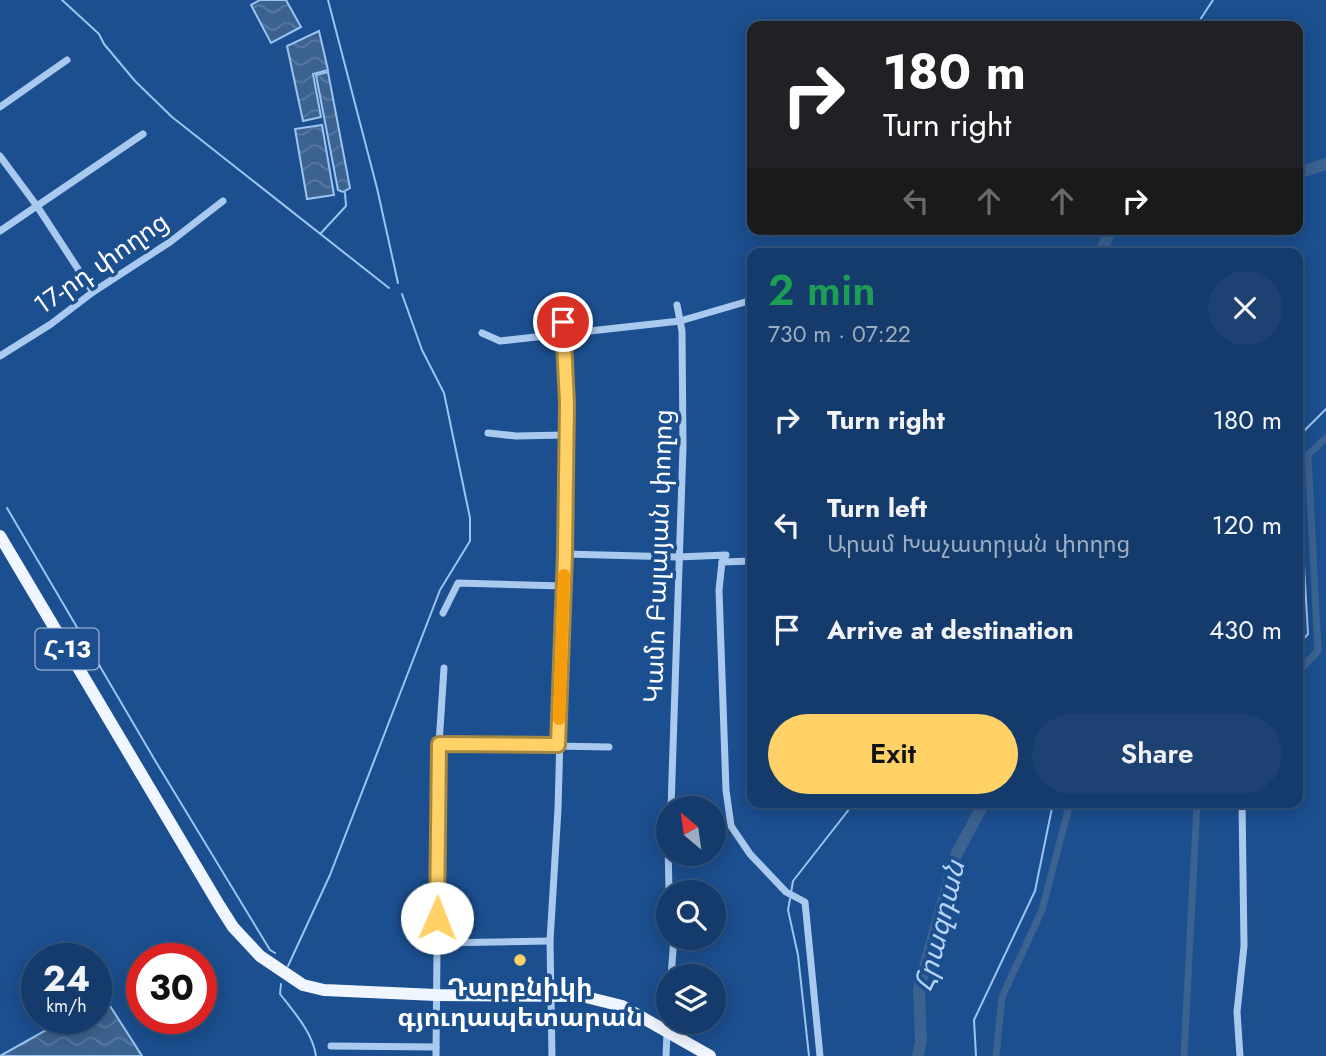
<!DOCTYPE html>
<html lang="en">
<head>
<meta charset="utf-8">
<style>
  :root { --surface:#143b6b; --page:#1d4271; --text:#f1f3f6; --muted:#9dadc1; --line:#33557e; --accent:#ffd166 }
  body { margin:0; font-family:Jost,"Noto Sans Armenian",sans-serif; background:var(--page); color:var(--text); height:100vh; display:flex; flex-direction:column; font-size:26px; white-space:nowrap }
  * { box-sizing:border-box; margin:0 }
  p { font-size:23px; color:var(--muted) }
  .icon { flex:none; width:38px; height:38px; fill:none; stroke:currentColor; stroke-width:2; stroke-linecap:round; stroke-linejoin:round }
  .map { position:relative; flex:1; overflow:hidden }
  .panel { position:absolute; left:747px; top:248px; width:556px; height:560px; display:flex; flex-direction:column; background:var(--surface); border-radius:14px; box-shadow:0 4px 18px #0003,0 0 0 2px var(--line) }
  .panel>* { flex:none }
  .banner { position:absolute; left:747px; top:21px; width:556px; height:214px; border-radius:14px; box-shadow:0 4px 18px #0003,0 0 0 2px var(--line); background:#202124; color:#fff; overflow:hidden }
  .needle { width:46px; rotate:331deg }
  .buttons { position:absolute; left:656px; top:796px; display:grid; gap:14px }
  .buttons a { display:grid; place-items:center; width:70px; height:70px; border-radius:50%; background:var(--surface); box-shadow:0 4px 18px #0003,0 0 0 2px var(--line); font-size:35px }
  .speed { position:absolute; left:21px; top:943px; display:flex; gap:14px; font-size:35px; font-weight:700; text-align:center }
  .speed>* { display:grid; place-content:center; width:91px; height:91px; border-radius:50%; background:var(--surface); box-shadow:0 4px 18px #0003,0 0 0 2px var(--line); line-height:1 }
  .speed small { font-size:18px; font-weight:400 }
  .speed .limit { border:10px solid #d22; background:#fff; color:#111 }
  .pin { position:absolute; display:grid; place-items:center; width:60px; height:60px; color:#fff; margin:-30px; border:4px solid #fff; border-radius:50%; box-shadow:0 2px 7px #0007 }
  .me { position:absolute; width:77px; margin:-38px; rotate:1deg; stroke-linejoin:round; filter:drop-shadow(0 0 5px #0008) }
  .turn { display:flex; align-items:center; gap:24px; height:147px; padding:0 21px; font-size:32px }
  .turn .icon { width:91px; height:91px; stroke-width:2.5 }
  .turn b { display:block; font-size:49px; line-height:60px }
  .lanes { display:flex; align-items:center; height:66px; padding:0 21px; background:#0003; justify-content:center; gap:35px; direction:ltr }
  .lanes .off { opacity:.35 }
  .round { display:grid; place-items:center; flex:none; width:74px; height:74px; border-radius:37px; background:var(--page) }
  .head { display:flex; align-items:center; justify-content:space-between; height:119px; padding:0 21px }
  h1 { font-size:42px; font-weight:600; line-height:52px; color:#1e9e55 }
  .cta { display:flex; gap:14px; margin-top:auto; padding:14px 21px }
  .cta a { flex:1; height:80px; border-radius:42px; background:var(--accent); color:#111; font-size:28px; font-weight:600; line-height:80px; text-align:center }
  .cta a+a { background:var(--page); color:var(--text) }
  ul { padding:0; list-style:none }
  li { display:flex; align-items:center; gap:21px; height:105px; padding:0 21px }
  li div { flex:1 }
  li b { display:block; font-size:26px }
  li em { font-style:normal }
  .map>svg:first-child { display:block }
  .water { fill:url(#water-waves); stroke:#9cc4f0; stroke-width:2 }
  .lines { fill:none; stroke-linecap:round; stroke-linejoin:round }
  .stream { stroke:#9cc4f0; stroke-width:2 }
  .canal { stroke:#3c6290; stroke-width:7 }
  .river { stroke:#3c6290; stroke-width:12 }
  .minor { stroke:#a9c9ee; stroke-width:7 }
  .primary { stroke:#f0f6ff; stroke-width:12 }
  .route-casing { stroke:#a68842; stroke-width:18 }
  .route { stroke:#ffd166; stroke-width:12 }
  .slow { stroke:#f59e0b; stroke-width:12 }
  .poi-dot { fill:#ffd166; stroke:#1b4f8f; stroke-width:2.5 }
  .labels { text-anchor:middle; stroke-width:7; stroke-linejoin:round; paint-order:stroke }
  .shield { fill:#1b4f8f; stroke:#bbcadd; stroke-width:2 }
  .shield-label { font-size:24px; font-weight:bold; fill:#fff }
  .street-label { font-size:26px; fill:#fff; stroke:#1b4f8f }
  .poi-label { font-size:26px; font-weight:bold; fill:#fff; stroke:#1b4f8f }
  .water-label { font-size:28px; font-style:italic; fill:#b5d3f5; stroke:#1b4f8f }
</style>
</head>
<body>
<div class="map">
<svg width="1326" height="1056" viewBox="0 0 1326 1056">
  <defs>
    <pattern id="water-waves" width="16" height="10" patternUnits="userSpaceOnUse" patternTransform="scale(1.75)"><rect width="16" height="10" fill="#3c6290"/><path d="M0 5q4-4 8 0t8 0" fill="none" stroke="#597aa1"/></pattern>
  </defs>
  <rect width="100%" height="100%" fill="#1b4f8f"/>
  <!-- water -->
  <g class="water">
    <path d="M 260,0 L 286,0 L 301,27 L 271,43 L 251,5 Z"/>
    <path d="M 319,31 L 328,70 L 313,74 L 321,117 L 303,121 L 287,46 Z"/>
    <path d="M 328,72 L 350,188 L 343,192 L 338,190 L 316,75 Z"/>
    <path d="M 322,125 L 334,195 L 307,199 L 295,129 Z"/>
    <path d="M 105,998 L 142,1056 L 0,1056 L 66,1019 L 96,1018 L 96,1002 Z"/>
  </g>
  <g class="lines">
    <!-- stream -->
    <g class="stream">
      <path d="M 62,0 L 99,34 L 104,44 L 135,81 L 172,117 L 389,288"/>
      <path d="M 328,0 L 377,188 L 398,283"/>
      <path d="M 1196,26 L 1213,0"/>
      <path d="M 321,233 L 346,206 L 345,193"/>
      <path d="M 1298,437 L 1326,409"/>
      <path d="M 1298,460 L 1308,634 L 1298,645"/>
      <path d="M 7,508 L 156,762 L 270,950 L 275,953"/>
      <path d="M 791,893 L 793,881 L 854,803"/>
      <path d="M 790,899 L 788,910 L 798,955 L 809,1056"/>
      <path d="M 288,966 L 330,875 L 440,590 L 470,541 L 470,518 L 444,393 L 422,350 L 402,294"/>
      <path d="M 281,984 L 280,994 C 294,1012 313,1033 316,1056"/>
      <path d="M 976,1056 L 974,1020 L 1035,891 L 1053,803"/>
    </g>
    <!-- canal -->
    <g class="canal">
      <path d="M 1298,672 L 1318,651 L 1308,455 L 1326,438"/>
      <path d="M 996,1056 L 1002,997 L 1042,910 L 1070,803"/>
      <path d="M 1184,1056 L 1197,803"/>
    </g>
    <!-- river -->
    <g class="river">
      <path d="M 1298,173 L 1326,164"/>
      <path d="M 1103,254 L 1101,252 L 1111,229"/>
      <path d="M 918,1056 L 921,1041 L 919,988 L 956,855 L 984,803"/>
    </g>
    <!-- minor -->
    <g class="minor">
      <path d="M 0,107 L 67,60"/>
      <path d="M 0,156 L 37,206 L 93,292"/>
      <path d="M 0,231 L 143,134"/>
      <path d="M 482,333 L 500,341 L 680,321 L 752,300"/>
      <path d="M 0,356 L 51,324 L 93,292 L 170,242 L 223,201"/>
      <path d="M 488,433 L 516,436 L 566,435"/>
      <path d="M 565,554 L 678,557 L 726,555 L 722,562"/>
      <path d="M 752,561 L 722,562 L 719,590 L 726,790 L 731,826 L 750,854 L 786,892 L 805,902 L 820,1056"/>
      <path d="M 443,613 L 458,583 L 564,586"/>
      <path d="M 439,744 L 609,747"/>
      <path d="M 671,808 L 683,447 L 682,331 L 677,305"/>
      <path d="M 668,843 L 669,892"/>
      <path d="M 437,943 L 550,941"/>
      <path d="M 671,976 L 674,938"/>
      <path d="M 331,1046 L 436,1047"/>
      <path d="M 436,1056 L 439,744 L 444,668"/>
      <path d="M 552,1056 L 550,941 L 558,809 L 565,554 L 567,403 L 563,322"/>
      <path d="M 666,1056 L 668,1010"/>
      <path d="M 1240,1056 L 1237,1012 L 1244,946 L 1242,803"/>
    </g>
    <!-- primary -->
    <path class="primary" d="M 0,536 L 219,905 L 233,927 L 260,956 L 303,985 L 324,990 L 436,995 L 582,996 L 622,1006 L 710,1056"/>
  </g>
  <g class="lines">
    <!-- route casing -->
    <g class="route-casing">
      <path id="route" d="M 437,918 L 439,744 L 558,745 L 565,554 L 567,403 L 563,322"/>
    </g>
    <!-- route -->
    <use href="#route" class="route"/>
    <!-- slow -->
    <path class="slow" d="M 559,719 L 564,575"/>
  </g>
  <!-- markers -->
  <circle class="poi-dot" cx="520" cy="960" r="7"/>
  <g class="labels">
    <!-- shield labels -->
    <rect class="shield" x="35.5" y="628.5" width="63" height="41" rx="5"/>
    <g class="shield-label">
      <text x="67" y="657">Հ-13</text>
    </g>
    <!-- street labels -->
    <g class="street-label">
      <text transform="translate(101 263) rotate(-35)" y="9">17-րդ փողոց</text>
      <text transform="translate(658 556) rotate(-88)" y="9">Կամո Բալայան փողոց</text>
    </g>
    <!-- poi labels -->
    <g class="poi-label">
      <text x="520" y="996">Դարբնիկի<tspan x="520" dy="30">գյուղապետարան</tspan></text>
    </g>
    <!-- water labels -->
    <g class="water-label">
      <text transform="translate(939 926) rotate(-76)" y="10">Հրազդան</text>
    </g>
  </g>
</svg>
<div class="buttons">
<a><svg class="needle" viewBox="-14 -14 28 28"><path d="M0-13l5 13h-10z" fill="#e53935"/><path d="M0 13l5-13h-10z" fill="#9dadc1"/></svg></a>
<a><svg class="icon" aria-label="search" viewBox="0 0 24 24"><circle cx="10" cy="10" r="6"/><path d="M15 15l6 6"/></svg></a>
<a><svg class="icon" aria-label="layers" viewBox="0 0 24 24"><path d="M12 4l9 5-9 5-9-5zM3 14l9 5 9-5"/></svg></a>
</div>
<div class="speed"><div>24<small>km/h</small></div><div class="limit">30</div></div>
<div class="pin" style="left:563px;top:322px;background:#d93025"><svg class="icon" aria-label="arrive" viewBox="0 0 24 24"><path d="M6 21V4h12l-3 4 3 4H6"/></svg></div>
<svg class="me" style="left:437px;top:918px" viewBox="-20 -20 40 40"><circle r="19" fill="#fff"/><path d="M0-13L10 11 0 6-10 11z" fill="#ffd166"/></svg>
<div class="banner">
<div class="turn"><svg class="icon" aria-label="right" viewBox="0 0 24 24"><path d="M7 20v-9h11M14 6l5 5-5 5"/></svg><div><b>180 m</b>Turn right</div></div>
<div class="lanes"><svg class="icon off" aria-label="left" viewBox="0 0 24 24"><path d="M17 20v-9H6M10 6l-5 5 5 5"/></svg><svg class="icon off" aria-label="ahead" viewBox="0 0 24 24"><path d="M12 20V5M6 11l6-6 6 6"/></svg><svg class="icon off" aria-label="ahead" viewBox="0 0 24 24"><path d="M12 20V5M6 11l6-6 6 6"/></svg><svg class="icon" aria-label="right" viewBox="0 0 24 24"><path d="M7 20v-9h11M14 6l5 5-5 5"/></svg></div>
</div>
<section class="panel">
<div class="head"><div><h1>2 min</h1><p>730 m · 07:22</p></div><a class="round"><svg class="icon" aria-label="close" viewBox="0 0 24 24"><path d="M6 6l12 12M18 6L6 18"/></svg></a></div>
<ul>
<li><svg class="icon" aria-label="right" viewBox="0 0 24 24"><path d="M7 20v-9h11M14 6l5 5-5 5"/></svg><div><b>Turn right</b></div><em>180 m</em></li>
<li><svg class="icon" aria-label="left" viewBox="0 0 24 24"><path d="M17 20v-9H6M10 6l-5 5 5 5"/></svg><div><b>Turn left</b><p>Արամ Խաչատրյան փողոց</p></div><em>120 m</em></li>
<li><svg class="icon" aria-label="arrive" viewBox="0 0 24 24"><path d="M6 21V4h12l-3 4 3 4H6"/></svg><div><b>Arrive at destination</b></div><em>430 m</em></li>
</ul>
<div class="cta"><a>Exit</a><a>Share</a></div>
</section>
</div>
</body>
</html>
